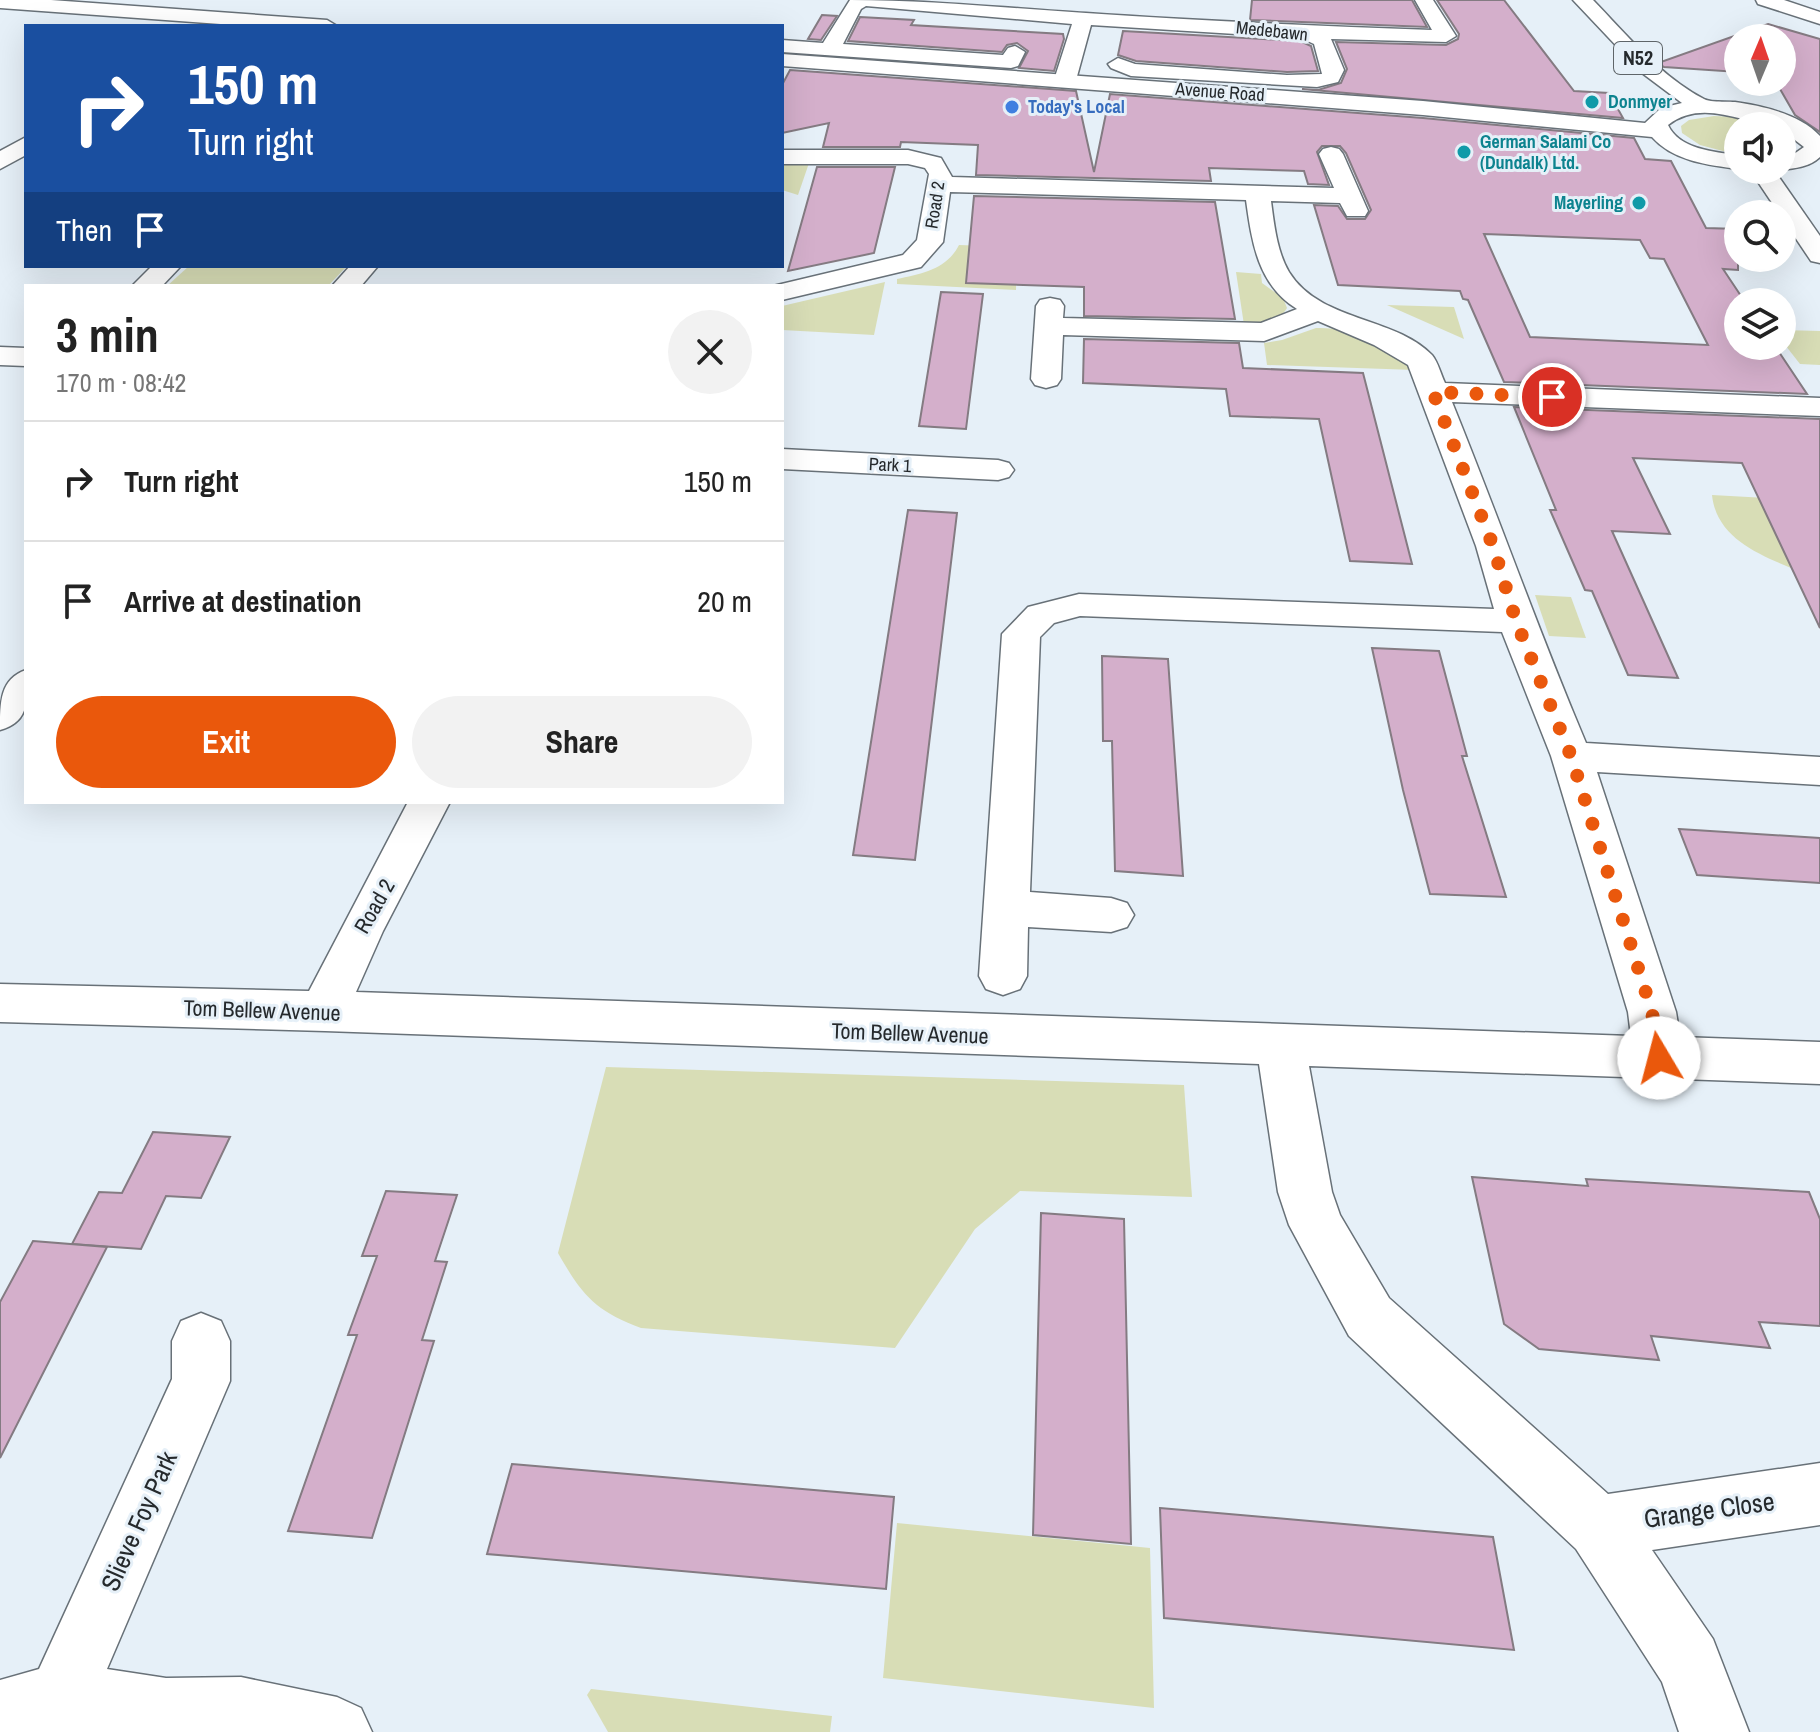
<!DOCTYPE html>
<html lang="en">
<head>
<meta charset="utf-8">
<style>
  :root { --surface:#fff; --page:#f2f2f2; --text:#222; --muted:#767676; --line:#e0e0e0; --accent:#ea580c }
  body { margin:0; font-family:"Archivo Narrow",sans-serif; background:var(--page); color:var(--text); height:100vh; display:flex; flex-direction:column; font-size:30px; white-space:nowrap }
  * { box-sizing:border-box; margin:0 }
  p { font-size:26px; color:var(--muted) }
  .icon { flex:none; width:44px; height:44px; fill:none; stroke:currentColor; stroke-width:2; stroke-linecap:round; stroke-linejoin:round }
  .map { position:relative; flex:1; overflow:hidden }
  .drawer { position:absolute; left:24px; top:284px; width:760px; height:520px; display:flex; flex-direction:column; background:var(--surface); border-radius:0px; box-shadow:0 8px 32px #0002 }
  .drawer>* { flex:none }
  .banner { position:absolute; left:24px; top:24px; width:760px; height:244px; border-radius:0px; box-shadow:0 8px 32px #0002; background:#1a4fa0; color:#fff; overflow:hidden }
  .needle { width:52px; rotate:2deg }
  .controls { position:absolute; left:1724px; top:24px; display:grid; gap:16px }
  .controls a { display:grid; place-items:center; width:72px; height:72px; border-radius:50%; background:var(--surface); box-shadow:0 8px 32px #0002; font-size:40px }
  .pin { position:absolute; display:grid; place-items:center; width:68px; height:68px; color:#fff; margin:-34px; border:4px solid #fff; border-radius:50%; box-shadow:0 2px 8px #0007 }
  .me { position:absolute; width:88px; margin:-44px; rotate:352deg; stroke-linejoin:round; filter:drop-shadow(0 0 6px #0008) }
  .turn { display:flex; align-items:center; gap:28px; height:168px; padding:0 32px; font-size:36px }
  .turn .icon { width:104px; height:104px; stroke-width:2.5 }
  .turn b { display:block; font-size:56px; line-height:68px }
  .then { display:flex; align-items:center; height:76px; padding:0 32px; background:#0003; gap:16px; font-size:30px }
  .round { display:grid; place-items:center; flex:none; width:84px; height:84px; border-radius:42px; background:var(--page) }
  .headline { display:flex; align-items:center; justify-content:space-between; height:136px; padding:0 32px }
  h1 { font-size:48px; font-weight:700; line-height:60px }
  .action { display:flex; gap:16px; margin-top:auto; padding:16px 32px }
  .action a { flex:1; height:92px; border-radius:48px; background:var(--accent); color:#fff; font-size:32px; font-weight:700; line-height:92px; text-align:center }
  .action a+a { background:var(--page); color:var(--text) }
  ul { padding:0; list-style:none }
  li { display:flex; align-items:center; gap:24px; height:120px; padding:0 32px; border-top:2px solid var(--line) }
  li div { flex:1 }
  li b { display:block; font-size:30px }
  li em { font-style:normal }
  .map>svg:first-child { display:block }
  .green { fill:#d8ddb6 }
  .building { fill:#d4afcb; stroke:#847b82; stroke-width:2; fill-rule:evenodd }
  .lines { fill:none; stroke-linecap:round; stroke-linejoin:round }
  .minor-casing { stroke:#687178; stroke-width:3 }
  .major-casing { stroke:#687178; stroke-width:3 }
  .minor { fill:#fff; fill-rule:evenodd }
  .major { fill:#fff; fill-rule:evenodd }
  .route { stroke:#ea580c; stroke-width:14; stroke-dasharray:0 25.2 }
  .culture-dot { fill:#0f9aa8; stroke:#e6f0f8; stroke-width:3 }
  .shop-dot { fill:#3f7fe0; stroke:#e6f0f8; stroke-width:3 }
  .labels { text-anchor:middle; stroke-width:6; stroke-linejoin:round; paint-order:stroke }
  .far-street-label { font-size:18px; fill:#25292c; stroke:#e6f0f8 }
  .far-culture-label { font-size:18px; font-weight:bold; fill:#0d838f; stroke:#e6f0f8; text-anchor:start }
  .far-shop-label { font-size:18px; font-weight:bold; fill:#366cbe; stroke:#e6f0f8; text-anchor:start }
  .shield { fill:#e6f0f8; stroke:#5f6569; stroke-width:2 }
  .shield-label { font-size:20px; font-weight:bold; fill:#25292c }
  .street-label { font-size:22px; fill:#25292c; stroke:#e6f0f8 }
  .near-street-label { font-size:26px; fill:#25292c; stroke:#e6f0f8 }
</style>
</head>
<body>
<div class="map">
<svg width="1820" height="1732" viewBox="0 0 1820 1732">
  <rect width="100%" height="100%" fill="#e6f0f8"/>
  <!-- green -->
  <g class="green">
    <path d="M 1714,116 L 1736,117 L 1774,126 L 1738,126 L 1738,155 L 1700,145 L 1682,133 L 1681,126 L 1689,120 Z"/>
    <path d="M 787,163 L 809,163 L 798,195 L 782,190 L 782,166 Z"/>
    <path d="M 959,245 L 1017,247 L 1016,290 L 897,284 L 897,279 C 922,274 947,269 959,245 Z"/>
    <path d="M 189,266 L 347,266 L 328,286 L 167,286 Z"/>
    <path d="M 1236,272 L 1261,274 L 1262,283 L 1283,298 L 1287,308 C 1277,324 1262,324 1244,325 Z"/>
    <path d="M 885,282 L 874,335 L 782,330 L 782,306 Z"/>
    <path d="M 1387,305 L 1454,307 L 1464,339 Z"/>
    <path d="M 1316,328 C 1354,327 1389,344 1415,370 L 1267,365 L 1264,343 L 1282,340 Z"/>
    <path d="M 1782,330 L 1820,331 L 1820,365 L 1800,364 L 1782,341 Z"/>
    <path d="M 1712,495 L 1820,501 L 1810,576 C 1772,559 1717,544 1712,495 Z"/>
    <path d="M 1535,595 L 1571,597 L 1586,638 L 1549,636 Z"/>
    <path d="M 606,1067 L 1184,1085 L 1192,1197 L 1020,1191 L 975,1229 L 895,1348 L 641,1328 C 595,1311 582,1295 558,1253 Z"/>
    <path d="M 897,1523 L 1150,1548 L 1154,1708 L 883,1678 Z"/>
    <path d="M 591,1689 L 832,1716 L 830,1732 L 608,1732 L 587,1695 Z"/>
  </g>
  <!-- building -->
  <g class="building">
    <path d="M 1252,0 L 1412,0 L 1427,27 L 1250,20 Z"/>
    <path d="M 1437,0 L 1504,0 L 1574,91 L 1609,93 L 1623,118 L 1302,89 L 1318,90 L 1341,83 L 1347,69 L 1336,42 L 1446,45 L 1458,39 L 1459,34 Z"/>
    <path d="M 822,15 L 837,16 L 821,40 L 808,39 Z"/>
    <path d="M 860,17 L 914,20 L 911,25 L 1063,34 L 1064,39 L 1054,71 L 1019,68 L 1028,51 L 1017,43 L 1007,45 L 1002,52 L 848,41 Z"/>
    <path d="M 1768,24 L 1820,39 L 1820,132 L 1795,115 L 1776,82 L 1782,82 L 1782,38 L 1738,38 L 1738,72 L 1664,67 L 1658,63 Z"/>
    <path d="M 1123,31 L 1300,41 L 1311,46 L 1318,71 L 1287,72 L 1136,61 L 1118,55 Z"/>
    <path d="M 790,70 L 1076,91 L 1094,172 L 1110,94 L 1423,118 L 1634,138 L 1645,159 L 1671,161 L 1706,228 L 1738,229 L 1738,270 L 1723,269 L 1745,302 L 1738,302 L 1738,346 L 1775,346 L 1807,394 L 1504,382 L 1468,300 L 1463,299 L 1460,291 L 1338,285 L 1314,205 L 1338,206 L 1347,219 L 1365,219 L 1371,210 L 1346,153 L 1340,146 L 1322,146 L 1317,152 L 1329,185 L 1308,184 L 1304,171 L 1209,168 L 1211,181 L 976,175 L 978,145 L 901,142 L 900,147 L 823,147 L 829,123 L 782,133 L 782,85 ZM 1484,234 L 1640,240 L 1650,258 L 1664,259 L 1708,345 L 1530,337 Z"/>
    <path d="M 817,167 L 895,167 L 874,253 L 788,271 Z"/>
    <path d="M 974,196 L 1215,202 L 1235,319 L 1084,316 L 1084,287 L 966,283 Z"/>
    <path d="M 941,292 L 983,294 L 966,429 L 919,426 Z"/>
    <path d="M 1084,339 L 1239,343 L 1243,368 L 1363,373 L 1412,564 L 1350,561 L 1319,419 L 1230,416 L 1226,389 L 1083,383 Z"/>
    <path d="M 1514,407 L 1820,419 L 1820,628 L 1742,463 L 1633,458 L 1670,534 L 1612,531 L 1678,678 L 1628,675 L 1592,591 L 1585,590 L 1550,510 L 1556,510 Z"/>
    <path d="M 908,510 L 957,513 L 915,860 L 853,855 Z"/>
    <path d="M 1372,648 L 1439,651 L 1467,756 L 1462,756 L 1506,897 L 1430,894 L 1403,790 Z"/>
    <path d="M 1102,656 L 1168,659 L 1183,876 L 1115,871 L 1112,741 L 1103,741 Z"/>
    <path d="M 1679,829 L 1820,838 L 1820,883 L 1697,875 Z"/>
    <path d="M 153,1132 L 230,1137 L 201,1198 L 166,1196 L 141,1249 L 72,1244 L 99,1192 L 122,1193 Z"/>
    <path d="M 1472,1177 L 1588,1186 L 1586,1179 L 1809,1192 L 1820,1219 L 1820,1326 L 1759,1322 L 1770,1348 L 1651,1336 L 1659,1360 L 1539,1349 L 1504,1324 Z"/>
    <path d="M 386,1191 L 457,1195 L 435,1261 L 447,1262 L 422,1340 L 434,1341 L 372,1538 L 288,1531 L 357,1335 L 348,1335 L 377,1256 L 362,1256 Z"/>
    <path d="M 1041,1213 L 1124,1219 L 1131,1544 L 1033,1535 Z"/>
    <path d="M 33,1241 L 107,1247 L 0,1458 L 0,1302 Z"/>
    <path d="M 512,1464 L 894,1497 L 886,1589 L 487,1554 Z"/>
    <path d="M 1160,1508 L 1493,1537 L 1514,1650 L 1164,1618 Z"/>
  </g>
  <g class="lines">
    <!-- minor casing -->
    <g class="minor-casing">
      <g id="minor">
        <path d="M 850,0 C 929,0 1007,8 1086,13 C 1201,21 1317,26 1432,30 L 1415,0 L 1433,0 L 1456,36 L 1446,42 L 1331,39 L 1344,70 L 1338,82 L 1317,87 L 1131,76 L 1111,68 L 1108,64 L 1118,58 L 1135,64 L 1287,75 L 1322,74 L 1314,44 L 1301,38 L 1091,25 L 1076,80 L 1065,86 L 1054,80 L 1072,24 L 866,6 L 861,9 L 843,44 L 1003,55 L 1008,48 L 1015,46 L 1025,52 L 1018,66 L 1011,68 L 782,52 L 782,40 L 823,43 Z"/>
        <path d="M 1756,0 L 1784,0 L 1820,12 L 1820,24 L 1758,4 Z"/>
        <path d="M 26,137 L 26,155 L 0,169 L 0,151 Z"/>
        <path d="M 1331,147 L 1339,149 L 1343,154 L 1368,211 L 1365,216 L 1347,216 L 1340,203 L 1271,201 C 1274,224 1277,252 1289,272 C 1320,322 1394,316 1432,355 C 1438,362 1441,375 1445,383 L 1820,398 L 1820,416 L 1452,402 C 1498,515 1538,630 1586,743 L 1820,757 L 1820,785 L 1597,772 L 1676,1012 L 1680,1037 L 1820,1042 L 1820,1084 L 1309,1066 L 1332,1192 L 1340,1215 L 1389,1298 L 1608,1494 L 1820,1463 L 1820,1525 L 1652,1550 L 1713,1639 L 1749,1732 L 1679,1732 L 1662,1682 L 1576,1549 L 1349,1336 L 1289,1225 L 1278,1192 L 1259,1064 L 325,1031 L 0,1022 L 0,984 L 309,991 L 408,802 L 450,802 L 383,931 L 356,992 L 1631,1036 L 1628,1012 L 1551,756 L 1502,632 L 1080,616 L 1054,623 L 1040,637 L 1030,892 L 1111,898 L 1127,903 L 1134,915 L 1127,927 L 1111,932 L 1028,927 L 1027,976 L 1020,989 L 1003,995 L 986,989 L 979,976 L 1002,634 L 1028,607 L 1079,594 L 1494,609 L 1476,546 L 1408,365 L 1374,345 L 1318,321 L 1264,341 L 1063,335 L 1061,379 L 1057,385 L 1046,388 L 1035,385 L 1031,379 L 1036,306 L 1040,300 L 1050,298 L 1060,300 L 1064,306 L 1063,318 L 1261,323 L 1297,309 C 1258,285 1252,243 1246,200 L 950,192 L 943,242 L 921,267 L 782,300 L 782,286 L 773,286 L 903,255 L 917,240 L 929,174 L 925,168 L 908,164 L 782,164 L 782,150 L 908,150 L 941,158 L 952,177 L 1334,188 L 1319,154 L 1323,149 Z"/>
        <path d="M 152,266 L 181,266 L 162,286 L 132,286 Z"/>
        <path d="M 350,266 L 378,266 L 361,286 L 332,286 Z"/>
        <path d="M 0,347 L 26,348 L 26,366 L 0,365 Z"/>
        <path d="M 782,449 L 998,460 L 1009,463 L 1014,470 L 1009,477 L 998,480 L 782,469 Z"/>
        <path d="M 26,670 C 26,698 32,721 0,730 C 0,702 0,679 26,670 Z"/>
        <path d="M 201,1313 L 221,1321 L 230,1341 L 230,1381 L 107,1669 L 166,1678 L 241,1677 L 337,1697 L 361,1708 L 372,1732 L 0,1732 L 0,1680 L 39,1669 L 172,1379 L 172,1341 L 181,1321 Z"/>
      </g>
    </g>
    <!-- major casing -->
    <g class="major-casing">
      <g id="major">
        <path d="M 0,0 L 51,0 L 327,20 L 337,26 L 248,26 L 0,8 Z"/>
        <path d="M 1573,0 L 1593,0 C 1626,34 1661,77 1704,99 C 1712,103 1726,101 1735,102 C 1763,106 1800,114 1820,136 L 1820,157 C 1810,167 1795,168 1782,170 L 1782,156 L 1794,154 L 1804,147 L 1782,130 L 1782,126 C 1746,126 1704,97 1668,125 C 1679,149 1714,152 1738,155 L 1738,169 C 1708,165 1673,161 1652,137 L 1423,115 L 782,66 L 782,54 L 1423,101 L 1645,123 L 1661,108 L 1682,103 L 1642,73 Z"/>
        <path d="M 1750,170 L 1774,170 L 1820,236 L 1820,263 L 1811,261 Z"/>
      </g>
    </g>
    <!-- minor -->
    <use href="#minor" class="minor"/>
    <!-- major -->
    <use href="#major" class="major"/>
  </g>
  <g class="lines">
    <!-- route -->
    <path class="route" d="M 1552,397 L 1433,392 L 1493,546 L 1516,621 L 1571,756 L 1652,1012 L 1659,1058"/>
  </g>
  <!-- markers -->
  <g class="culture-dot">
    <circle cx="1592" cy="102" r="8"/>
    <circle cx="1464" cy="152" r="8"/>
    <circle cx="1639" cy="203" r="8"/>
  </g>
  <circle class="shop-dot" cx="1012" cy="107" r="8"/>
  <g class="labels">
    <!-- far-street labels -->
    <g class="far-street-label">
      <text transform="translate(1272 31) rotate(6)" y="6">Medebawn</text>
      <text transform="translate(1220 92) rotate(4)" y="6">Avenue Road</text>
      <text transform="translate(935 205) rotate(-81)" y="6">Road 2</text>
      <text transform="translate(890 465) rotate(3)" y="6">Park 1</text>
    </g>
    <!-- far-culture labels -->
    <g class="far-culture-label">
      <text x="1608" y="108">Donmyer</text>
      <text x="1480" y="148">German Salami Co<tspan x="1480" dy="21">(Dundalk) Ltd.</tspan></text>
      <text x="1623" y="209" text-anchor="end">Mayerling</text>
    </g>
    <!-- far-shop labels -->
    <g class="far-shop-label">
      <text x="1028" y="113">Today's Local</text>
    </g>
    <!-- shield labels -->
    <rect class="shield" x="1614" y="42" width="48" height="32" rx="6"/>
    <g class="shield-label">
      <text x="1638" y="65">N52</text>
    </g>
    <!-- street labels -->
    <g class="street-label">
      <text transform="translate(374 906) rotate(-60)" y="8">Road 2</text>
      <text transform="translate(262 1010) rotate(2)" y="8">Tom Bellew Avenue</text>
      <text transform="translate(910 1033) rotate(2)" y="8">Tom Bellew Avenue</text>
    </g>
    <!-- near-street labels -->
    <g class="near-street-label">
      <text transform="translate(1709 1510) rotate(-8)" y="9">Grange Close</text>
      <text transform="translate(139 1521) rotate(-66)" y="9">Slieve Foy Park</text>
    </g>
  </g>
</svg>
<div class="controls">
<a><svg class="needle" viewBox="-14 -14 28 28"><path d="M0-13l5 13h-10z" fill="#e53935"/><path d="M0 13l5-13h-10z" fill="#767676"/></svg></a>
<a><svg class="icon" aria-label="sound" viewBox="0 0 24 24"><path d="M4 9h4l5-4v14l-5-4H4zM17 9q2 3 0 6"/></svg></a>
<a><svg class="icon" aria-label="search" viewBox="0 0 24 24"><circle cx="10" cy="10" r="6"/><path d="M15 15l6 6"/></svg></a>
<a><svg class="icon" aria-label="layers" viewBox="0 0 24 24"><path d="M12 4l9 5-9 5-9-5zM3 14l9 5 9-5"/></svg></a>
</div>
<div class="pin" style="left:1552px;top:397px;background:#d93025"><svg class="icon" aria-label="arrive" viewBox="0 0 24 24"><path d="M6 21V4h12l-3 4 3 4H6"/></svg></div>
<svg class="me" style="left:1659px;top:1058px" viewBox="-20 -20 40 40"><circle r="19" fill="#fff"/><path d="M0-13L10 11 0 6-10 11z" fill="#ea580c"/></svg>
<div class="banner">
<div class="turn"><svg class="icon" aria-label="right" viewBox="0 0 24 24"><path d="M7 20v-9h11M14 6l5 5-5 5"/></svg><div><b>150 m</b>Turn right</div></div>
<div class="then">Then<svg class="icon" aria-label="arrive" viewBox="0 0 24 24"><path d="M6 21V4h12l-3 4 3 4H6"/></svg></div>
</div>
<section class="drawer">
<div class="headline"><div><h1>3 min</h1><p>170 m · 08:42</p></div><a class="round"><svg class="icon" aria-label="close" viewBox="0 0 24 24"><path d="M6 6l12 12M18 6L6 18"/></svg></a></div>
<ul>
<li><svg class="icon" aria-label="right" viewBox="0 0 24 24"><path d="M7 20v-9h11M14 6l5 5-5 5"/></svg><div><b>Turn right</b></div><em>150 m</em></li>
<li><svg class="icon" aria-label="arrive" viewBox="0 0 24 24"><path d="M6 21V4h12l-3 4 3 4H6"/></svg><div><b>Arrive at destination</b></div><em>20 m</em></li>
</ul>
<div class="action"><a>Exit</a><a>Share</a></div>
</section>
</div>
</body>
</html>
